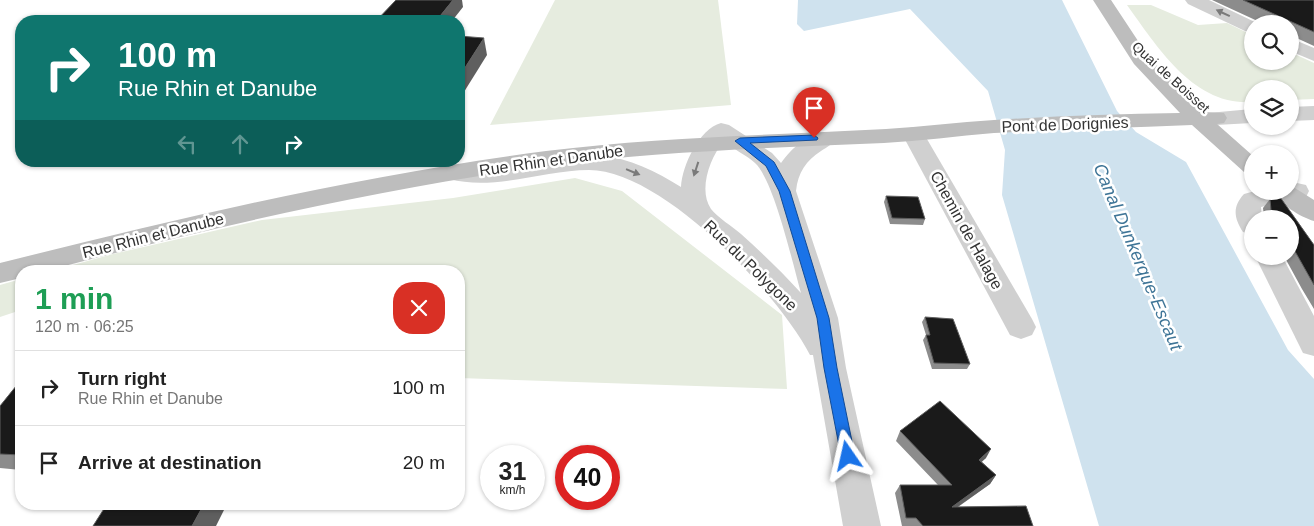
<!DOCTYPE html>
<html lang="en">
<head>
<meta charset="utf-8">
<style>
  :root { --surface:#fff; --page:#f6f6f6; --text:#222; --muted:#767676; --line:#e0e0e0 }
  body { margin:0; font-family:Arial,sans-serif; background:var(--page); color:var(--text); height:100vh; display:flex; flex-direction:column; font-size:19px; white-space:nowrap }
  * { box-sizing:border-box; margin:0 }
  p { font-size:16px; color:var(--muted) }
  .icon { flex:none; width:28px; height:28px; fill:none; stroke:currentColor; stroke-width:2; stroke-linecap:round; stroke-linejoin:round }
  .map { position:relative; flex:1; overflow:hidden }
  .panel { position:absolute; left:15px; top:265px; width:450px; height:245px; display:flex; flex-direction:column; background:var(--surface); border-radius:20px; box-shadow:0 1px 4px #0004 }
  .panel>* { flex:none }
  .hud { position:absolute; left:15px; top:15px; width:450px; height:152px; border-radius:20px; box-shadow:0 1px 4px #0004; background:#0f766e; color:#fff; overflow:hidden }
  .buttons { position:absolute; left:1244px; top:15px; display:grid; gap:10px }
  .buttons a { display:grid; place-items:center; width:55px; height:55px; border-radius:50%; background:var(--surface); box-shadow:0 1px 4px #0004; font-size:25px }
  .speed { position:absolute; left:480px; top:445px; display:flex; gap:10px; font-size:25px; font-weight:700; text-align:center }
  .speed>* { display:grid; place-content:center; width:65px; height:65px; border-radius:50%; background:var(--surface); box-shadow:0 1px 4px #0004; line-height:1 }
  .speed small { font-size:12px; font-weight:400 }
  .speed .limit { border:8px solid #d22; background:#fff; color:#111 }
  .pin { position:absolute; display:grid; place-items:center; width:42px; height:42px; color:#fff; margin:-51px -21px; border-radius:50% 50% 50% 0; rotate:-45deg; box-shadow:0 0 5px #0007 }
  .pin .icon { rotate:45deg }
  .me { position:absolute; width:55px; margin:-28px; rotate:349deg; stroke-linejoin:round; filter:drop-shadow(0 0 4px #0008) }
  .turn { display:flex; align-items:center; gap:18px; height:105px; padding:0 20px; font-size:22px }
  .turn .icon { width:65px; height:65px; stroke-width:2.5 }
  .turn b { display:block; font-size:35px; line-height:42px }
  .lanes { display:flex; align-items:center; height:48px; padding:0 20px; background:#0003; justify-content:center; gap:25px; direction:ltr }
  .lanes .off { opacity:.35 }
  .round { display:grid; place-items:center; flex:none; width:52px; height:52px; border-radius:20px; background:var(--page) }
  .summary { display:flex; align-items:center; justify-content:space-between; height:85px; padding:0 20px }
  h1 { font-size:30px; font-weight:800; line-height:38px; color:#1e9e55 }
  ul { padding:0; list-style:none }
  li { display:flex; align-items:center; gap:15px; height:75px; padding:0 20px; border-top:1px solid var(--line) }
  li div { flex:1 }
  li b { display:block; font-size:19px }
  li em { font-style:normal }
  .map>svg:first-child { display:block }
  .green { fill:#e6ecdf }
  .water { fill:#cfe2ee }
  .lines { fill:none; stroke-linecap:round; stroke-linejoin:round }
  .minor { fill:#d0d0d0; fill-rule:evenodd }
  .tertiary { fill:#d0d0d0; fill-rule:evenodd }
  .secondary { fill:#bdbdbd; fill-rule:evenodd }
  .wall { fill:#8c8c8c }
  .shaded-wall { fill:#5f5f5f }
  .building { fill:#1a1a1a; stroke:#5f5f5f }
  .oneway { fill:#7a7a7a }
  .route { fill:#1a73e8; stroke:#114b97 }
  .labels { text-anchor:middle; stroke-width:5; stroke-linejoin:round; paint-order:stroke }
  .far-street-label { font-size:14px; fill:#333; stroke:#fff }
  .street-label { font-size:16px; fill:#333; stroke:#fff }
  .water-label { font-size:18px; font-style:italic; fill:#3f7597; stroke:#fff }
</style>
</head>
<body>
<div class="map">
<svg width="1314" height="526" viewBox="0 0 1314 526">
  <rect width="100%" height="100%" fill="#fff"/>
  <!-- green -->
  <g class="green">
    <path d="M 555,0 L 718,0 L 731,105 L 490,125 Z"/>
    <path d="M 1127,5 L 1151,5 L 1198,25 L 1227,23 L 1252,35 L 1252,61 L 1290,61 L 1290,52 L 1314,63 L 1314,99 L 1290,100 L 1290,89 L 1252,89 L 1252,102 C 1194,106 1158,48 1127,5 Z"/>
    <path d="M 575,178 L 622,191 L 782,315 L 787,389 L 459,378 L 459,271 L 317,271 L 179,267 L 176,271 L 51,271 L 113,254 L 262,220 L 453,198 Z"/>
    <path d="M 21,279 L 21,310 L 0,317 L 0,285 Z"/>
  </g>
  <!-- water -->
  <path class="water" d="M 798,0 L 1062,0 L 1117,111 L 1136,132 L 1186,162 L 1288,350 L 1314,379 L 1314,526 L 1099,526 L 1002,195 L 1005,150 L 988,91 L 910,9 L 804,31 L 797,24 Z"/>
  <g class="lines">
    <!-- minor -->
    <g class="minor">
      <path d="M 1185,0 L 1209,0 L 1259,24 L 1252,24 L 1252,33 L 1245,31 L 1188,4 Z"/>
      <path d="M 1290,38 L 1314,48 L 1314,61 L 1290,51 Z"/>
      <path d="M 1314,106 L 1314,120 L 1290,121 L 1290,107 Z"/>
      <path d="M 1252,109 L 1252,123 L 1216,125 L 1208,123 L 1205,118 L 1208,113 Z"/>
      <path d="M 913,127 L 921,129 L 924,134 L 1032,319 L 1036,327 L 1032,335 L 1021,339 L 1010,335 L 902,134 L 905,129 Z"/>
      <path d="M 1297,183 L 1306,185 L 1309,191 L 1306,197 L 1261,207 L 1262,219 L 1252,219 L 1252,235 L 1243,232 C 1234,218 1232,207 1244,194 L 1255,191 L 1290,191 L 1290,184 Z"/>
      <path d="M 1255,256 L 1282,256 L 1314,316 L 1314,356 L 1303,353 Z"/>
    </g>
    <!-- tertiary -->
    <path class="tertiary" d="M 721,123 L 729,125 L 772,153 L 781,163 C 792,147 814,128 834,133 L 837,138 C 833,144 827,147 821,151 C 806,161 798,172 796,191 L 838,318 L 846,368 L 881,526 L 843,526 L 813,355 L 810,355 C 778,293 662,170 589,170 C 544,170 495,191 449,179 L 446,174 L 449,169 L 458,166 C 480,166 502,167 523,164 C 549,161 574,153 600,155 C 629,158 657,172 681,187 C 682,166 699,129 721,123 ZM 723,142 C 734,149 746,155 755,163 C 774,180 793,265 801,293 C 782,272 762,253 741,234 C 733,227 717,217 711,209 C 698,190 710,158 723,142 Z"/>
    <!-- secondary -->
    <g class="secondary">
      <path d="M 1093,0 L 1111,0 L 1148,56 L 1203,112 L 1224,113 L 1227,118 L 1224,123 L 1217,124 L 1252,155 L 1252,174 L 1244,172 L 1192,125 C 1126,128 1060,129 994,133 C 957,136 921,141 884,143 C 771,148 658,151 547,166 C 377,189 210,228 45,271 L 21,271 L 21,278 L 0,283 L 0,263 C 180,218 361,175 546,151 C 659,137 773,135 886,129 C 922,127 958,122 994,120 C 1056,116 1118,114 1180,113 L 1134,64 Z"/>
      <path d="M 1290,185 L 1314,200 L 1314,221 C 1300,217 1280,204 1272,191 L 1290,191 Z"/>
    </g>
  </g>
  <!-- wall -->
  <g class="wall">
    <path d="M 1212,0 L 1314,0 L 1314,46 L 1290,35 L 1290,24 L 1264,24 Z"/>
    <path d="M 886,196 L 925,219 L 923,225 L 890,224 L 884,202 Z"/>
    <path d="M 1280,197 L 1314,245 L 1314,309 L 1302,289 L 1284,256 L 1290,256 L 1290,219 L 1261,219 L 1264,216 L 1263,208 L 1270,199 Z"/>
    <path d="M 925,317 L 970,364 L 967,369 L 932,369 L 923,340 L 926,335 L 922,322 Z"/>
    <path d="M 21,380 L 21,470 L 0,468 L 0,406 Z"/>
    <path d="M 900,431 L 986,458 L 981,461 L 996,475 L 990,484 L 958,507 L 1033,526 L 902,526 L 895,493 L 900,485 L 938,485 L 896,441 Z"/>
  </g>
  <!-- shaded-wall -->
  <g class="shaded-wall">
    <path d="M 453,0 L 462,0 L 463,7 L 452,21 L 436,21 Z"/>
    <path d="M 484,38 L 487,55 L 459,100 L 459,77 Z"/>
    <path d="M 991,449 L 986,458 L 974,469 L 979,460 Z"/>
    <path d="M 996,475 L 990,484 L 946,515 L 952,507 Z"/>
    <path d="M 204,504 L 227,504 L 216,526 L 192,526 Z"/>
  </g>
  <!-- building -->
  <g class="building">
    <path d="M 396,0 L 453,0 L 436,21 L 376,21 Z"/>
    <path d="M 1243,0 L 1314,0 L 1314,32 Z"/>
    <path d="M 459,36 L 484,38 L 459,77 Z"/>
    <path d="M 886,196 L 918,197 L 925,219 L 892,218 Z"/>
    <path d="M 1280,197 L 1314,245 L 1314,285 L 1292,246 L 1290,245 L 1290,219 L 1272,219 L 1267,212 L 1271,210 L 1270,199 Z"/>
    <path d="M 925,317 L 953,319 L 970,364 L 934,363 L 926,335 L 930,335 Z"/>
    <path d="M 21,380 L 21,455 L 0,454 L 0,406 Z"/>
    <path d="M 940,401 L 991,449 L 979,460 L 996,475 L 952,507 L 1026,506 L 1033,526 L 923,526 L 916,518 L 906,518 L 900,485 L 952,485 L 900,431 Z"/>
    <path d="M 107,504 L 204,504 L 192,526 L 93,526 Z"/>
  </g>
  <!-- one-way arrows -->
  <defs><path id="oneway-solid" d="M-6-.8H1V-3.2L6.5 0L1 3.2V.8H-6Z" transform="scale(1.25)"/></defs>
  <g class="oneway">
    <use href="#oneway-solid" transform="translate(1223 13) rotate(-155)"/>
    <use href="#oneway-solid" transform="translate(696 169) rotate(108)"/>
    <use href="#oneway-solid" transform="translate(633 172) rotate(22)"/>
  </g>
  <!-- route -->
  <path class="route" d="M 814,135 L 818,138 L 817,140 L 750,143 L 774,162 L 790,191 L 829,318 L 837,368 L 855,456 L 853,460 L 848,462 L 843,460 L 841,456 L 824,368 L 817,318 L 779,191 L 766,166 L 735,141 L 740,138 Z"/>
  <g class="labels">
    <!-- far-street labels -->
    <g class="far-street-label">
      <text transform="translate(1171 77) rotate(42)" y="5">Quai de Boisset</text>
    </g>
    <!-- street labels -->
    <g class="street-label">
      <text transform="translate(1065 124) rotate(-2)" y="6">Pont de Dorignies</text>
      <text transform="translate(551 160) rotate(-8)" y="6">Rue Rhin et Danube</text>
      <text transform="translate(967 230) rotate(61)" y="6">Chemin de Halage</text>
      <text transform="translate(153 235) rotate(-14)" y="6">Rue Rhin et Danube</text>
      <text transform="translate(751 265) rotate(44)" y="6">Rue du Polygone</text>
    </g>
    <!-- water labels -->
    <g class="water-label">
      <text transform="translate(1138 257) rotate(67)" y="6">Canal Dunkerque-Escaut</text>
    </g>
  </g>
</svg>
<div class="buttons">
<a><svg class="icon" aria-label="search" viewBox="0 0 24 24"><circle cx="10" cy="10" r="6"/><path d="M15 15l6 6"/></svg></a>
<a><svg class="icon" aria-label="layers" viewBox="0 0 24 24"><path d="M12 4l9 5-9 5-9-5zM3 14l9 5 9-5"/></svg></a>
<a>+</a>
<a>−</a>
</div>
<div class="speed"><div>31<small>km/h</small></div><div class="limit">40</div></div>
<div class="pin" style="left:814px;top:138px;background:#d93025"><svg class="icon" aria-label="arrive" viewBox="0 0 24 24"><path d="M6 21V4h12l-3 4 3 4H6"/></svg></div>
<svg class="me" style="left:848px;top:456px" viewBox="-20 -20 40 40"><path d="M0-17L14 15 0 8-14 15z" fill="#1a73e8" stroke="#fff" stroke-width="4"/></svg>
<div class="hud">
<div class="turn"><svg class="icon" aria-label="right" viewBox="0 0 24 24"><path d="M7 20v-9h11M14 6l5 5-5 5"/></svg><div><b>100 m</b>Rue Rhin et Danube</div></div>
<div class="lanes"><svg class="icon off" aria-label="left" viewBox="0 0 24 24"><path d="M17 20v-9H6M10 6l-5 5 5 5"/></svg><svg class="icon off" aria-label="ahead" viewBox="0 0 24 24"><path d="M12 20V5M6 11l6-6 6 6"/></svg><svg class="icon" aria-label="right" viewBox="0 0 24 24"><path d="M7 20v-9h11M14 6l5 5-5 5"/></svg></div>
</div>
<section class="panel">
<div class="summary"><div><h1>1 min</h1><p>120 m · 06:25</p></div><a class="round" style="background:#d93025;color:#fff"><svg class="icon" aria-label="close" viewBox="0 0 24 24"><path d="M6 6l12 12M18 6L6 18"/></svg></a></div>
<ul>
<li><svg class="icon" aria-label="right" viewBox="0 0 24 24"><path d="M7 20v-9h11M14 6l5 5-5 5"/></svg><div><b>Turn right</b><p>Rue Rhin et Danube</p></div><em>100 m</em></li>
<li><svg class="icon" aria-label="arrive" viewBox="0 0 24 24"><path d="M6 21V4h12l-3 4 3 4H6"/></svg><div><b>Arrive at destination</b></div><em>20 m</em></li>
</ul>
</section>
</div>
</body>
</html>
